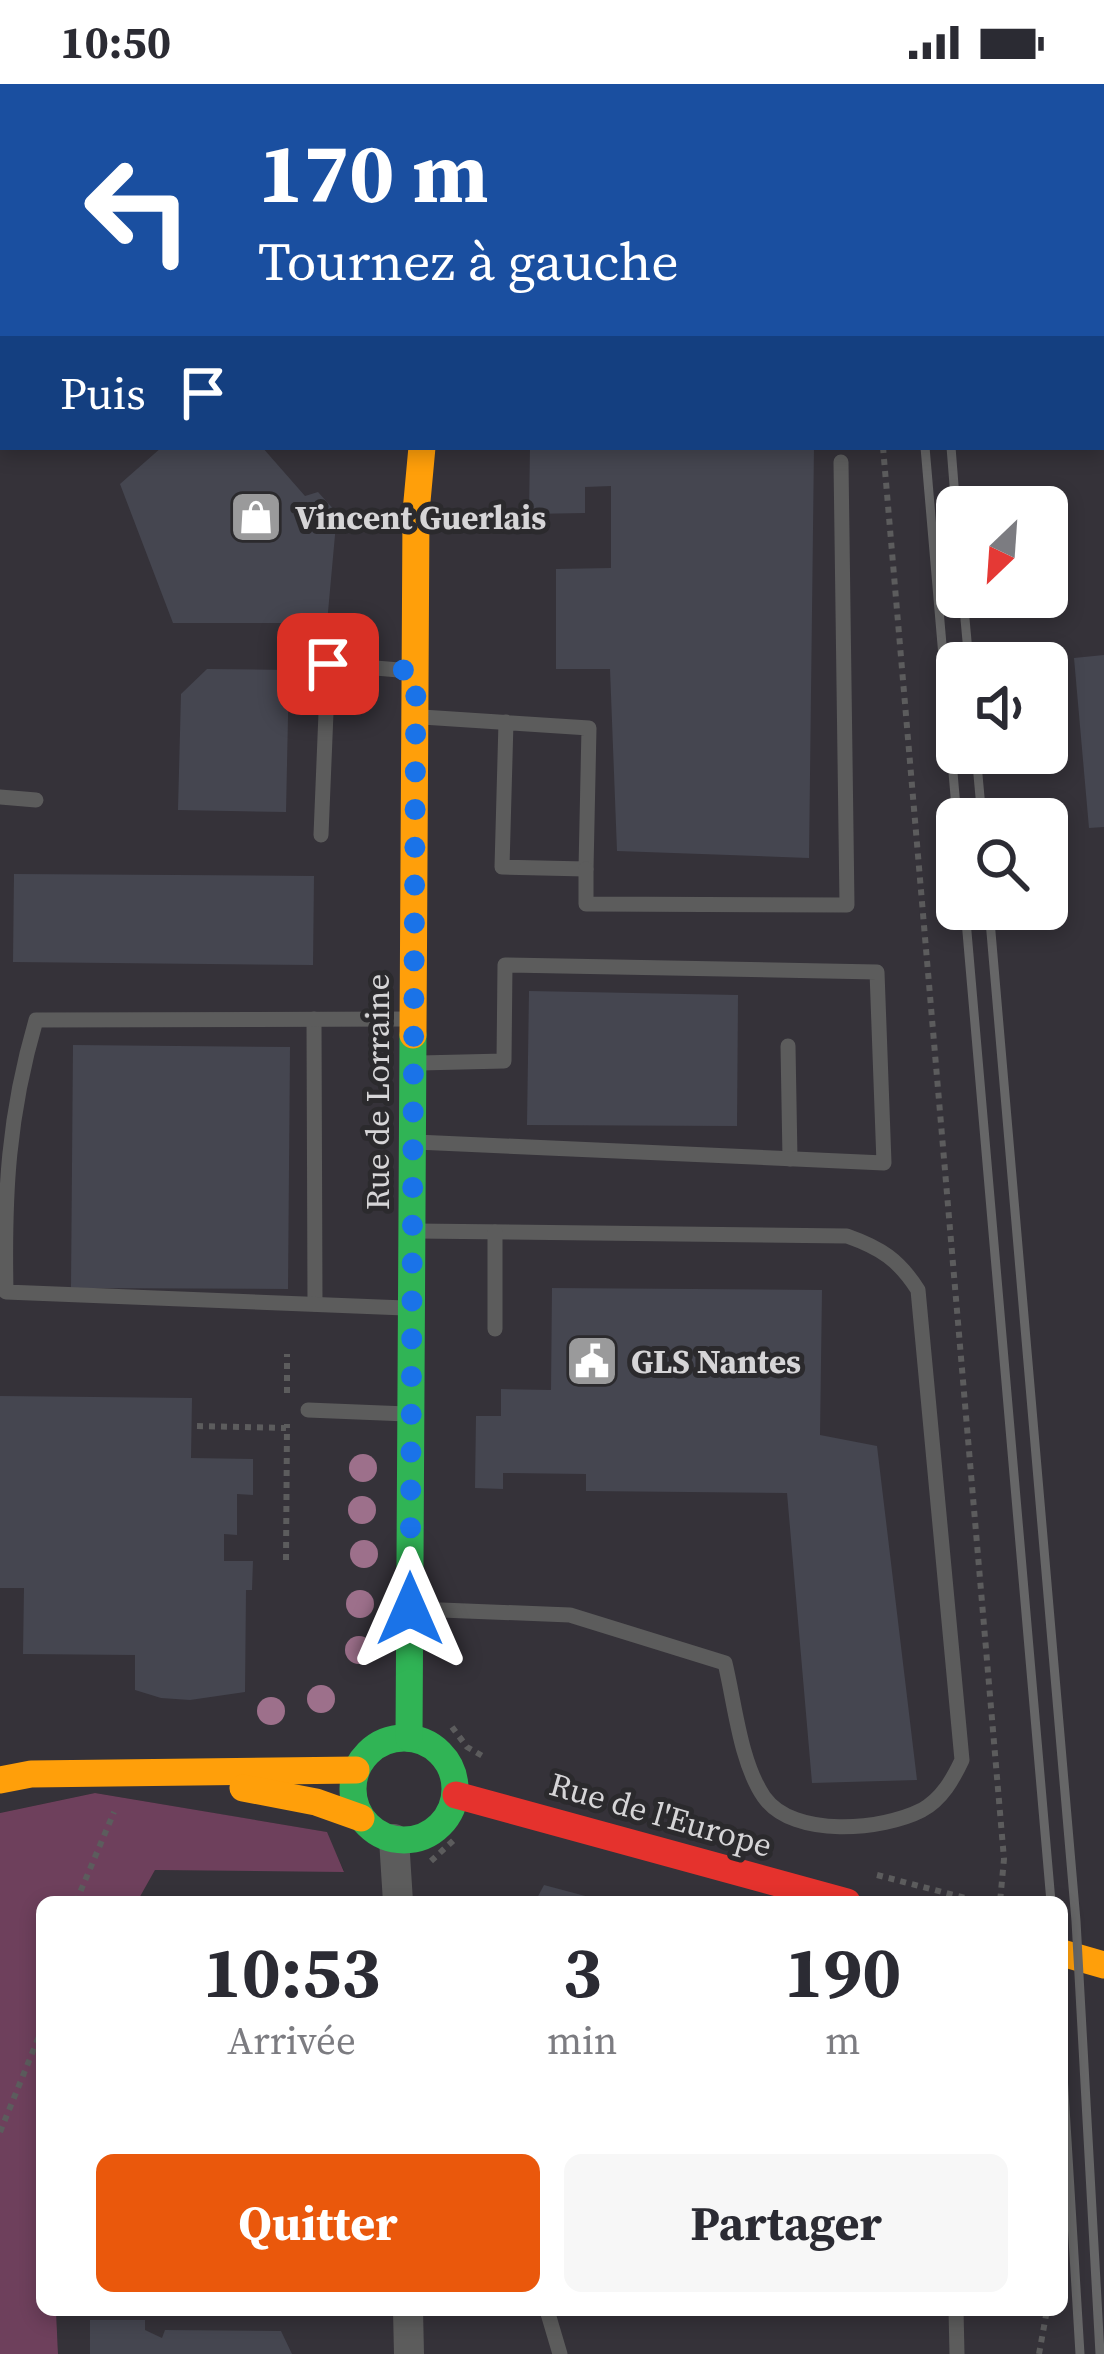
<!DOCTYPE html>
<html lang="fr">
<head>
<meta charset="utf-8">
<style>
  :root { --surface:#fff; --page:#f7f7f7; --text:#2b2b33; --muted:#7c7c81; --accent:#ea580c }
  body { margin:0; font-family:"Source Serif 4",serif; background:var(--page); color:var(--text); height:100vh; display:flex; flex-direction:column; font-size:45px; white-space:nowrap }
  * { box-sizing:border-box; margin:0 }
  p { font-size:39px; color:var(--muted) }
  .icon { flex:none; width:66px; height:66px; fill:none; stroke:currentColor; stroke-width:2; stroke-linecap:round; stroke-linejoin:round }
  .map { position:relative; flex:1; overflow:hidden }
  .panel { position:absolute; left:36px; top:1812px; width:1032px; height:420px; display:flex; flex-direction:column; background:var(--surface); border-radius:18px; box-shadow:0 6px 18px #0003 }
  .panel>* { flex:none }
  .top-card { position:absolute; left:0px; top:0px; width:1104px; height:366px; box-shadow:0 6px 18px #0003; background:#1a4fa0; color:#fff; overflow:hidden }
  .needle { width:78px; rotate:205deg }
  .buttons { position:absolute; left:936px; top:402px; display:grid; gap:24px }
  .buttons a { display:grid; place-items:center; width:132px; height:132px; border-radius:18px; background:var(--surface); box-shadow:0 6px 18px #0003; font-size:60px }
  .pin { position:absolute; display:grid; place-items:center; width:102px; height:102px; color:#fff; margin:-51px; border-radius:24px; box-shadow:0 6px 18px #0006 }
  .me { position:absolute; width:132px; margin:-66px; rotate:0deg; stroke-linejoin:round; filter:drop-shadow(0 0 9px #0008) }
  .turn { display:flex; align-items:center; gap:42px; height:252px; padding:0 60px; font-size:54px }
  .turn .icon { width:156px; height:156px; stroke-width:2.5 }
  .turn b { display:block; font-size:84px; line-height:102px }
  .then { display:flex; align-items:center; height:114px; padding:0 60px; background:#0003; gap:24px; font-size:45px }
  .eta { display:flex; justify-content:space-evenly; align-items:center; height:204px; text-align:center }
  .eta b { font-size:72px; font-weight:700; line-height:84px }
  .primary-button { display:flex; gap:24px; margin-top:auto; padding:24px 60px }
  .primary-button a { flex:1; height:138px; border-radius:18px; background:var(--accent); color:#fff; font-size:48px; font-weight:700; line-height:138px; text-align:center }
  .primary-button a+a { background:var(--page); color:var(--text) }
  .status { display:flex; justify-content:space-between; align-items:center; height:84px; padding:0 60px; background:var(--surface); direction:ltr }
  .status svg { height:33px; fill:currentColor }
  .map>svg:first-child { display:block }
  .built { fill:#353239; fill-rule:evenodd }
  .forest { fill:#6e405c }
  .building { fill:#454650 }
  .lines { fill:none; stroke-linecap:round; stroke-linejoin:round }
  .path { stroke:#5c5c5d; stroke-width:6; stroke-dasharray:6 6; stroke-linecap:butt }
  .lane { stroke:#5c5c5c; stroke-width:15 }
  .street { stroke:#5c5c5c; stroke-width:30 }
  .fast { stroke:#30b455; stroke-width:27 }
  .slow { stroke:#ff9f0a; stroke-width:27 }
  .jam { stroke:#e5322d; stroke-width:27 }
  .rail { stroke:#666667; stroke-width:9 }
  .tree { fill:#9d708b }
  .route { stroke:#1a73e8; stroke-width:21; stroke-dasharray:0 37.8 }
  .labels { text-anchor:middle; stroke-width:10; stroke-linejoin:round; paint-order:stroke }
  .poi-label { font-size:33px; font-weight:bold; fill:#d6d5d7; stroke:#2b2a2d; text-anchor:start }
  .street-label { font-size:33px; fill:#d6d5d7; stroke:#2b2a2d }
</style>
</head>
<body>
<div class="status"><b>10:50</b><svg viewBox="0 0 49 12"><path d="M0 12V9h3v3zM5 12V6h3v6zM10 12V3h3v9zM15 12V0h3v12zM26 1h20v11H26zM47 4h2v5h-2z"/></svg></div>
<div class="map">
<svg width="1104" height="2270" viewBox="0 0 1104 2270">
  <rect width="100%" height="100%" fill="#2b2b2c"/>
  <!-- built -->
  <path class="built" d="M 0,0 L 949,0 L 949,3 L 3,3 L 3,363 L 1101,363 L 1104,73 L 1104,2270 L 58,2270 L 56,2226 L 1062,2226 L 1062,1818 L 137,1818 L 155,1786 L 344,1787 L 326,1748 L 95,1709 L 0,1729 ZM 957,423 L 1047,423 L 1047,513 L 957,513 ZM 957,579 L 1047,579 L 1047,669 L 957,669 ZM 957,735 L 1047,735 L 1047,825 L 957,825 Z"/>
  <!-- forest -->
  <path class="forest" d="M 95,1709 L 327,1748 L 344,1788 L 155,1786 L 137,1818 L 42,1818 L 42,2226 L 56,2226 L 58,2270 L 0,2270 L 0,1729 Z"/>
  <!-- building -->
  <g class="building">
    <path d="M 162,363 L 262,363 L 305,412 L 318,408 L 337,429 L 327,539 L 173,539 L 120,400 Z"/>
    <path d="M 530,363 L 814,363 L 809,774 L 617,767 L 610,585 L 556,585 L 556,485 L 611,484 L 611,402 L 585,403 L 585,429 L 529,430 Z"/>
    <path d="M 1104,571 L 1104,743 L 1089,744 L 1074,574 Z"/>
    <path d="M 207,585 L 289,586 L 286,728 L 178,726 L 181,610 Z"/>
    <path d="M 14,790 L 314,792 L 313,881 L 13,878 Z"/>
    <path d="M 529,907 L 738,911 L 737,1042 L 527,1041 Z"/>
    <path d="M 73,961 L 290,963 L 288,1205 L 71,1204 Z"/>
    <path d="M 552,1204 L 822,1206 L 820,1351 L 877,1362 L 917,1696 L 812,1699 L 787,1409 L 586,1407 L 586,1390 L 503,1389 L 503,1405 L 475,1404 L 476,1332 L 501,1332 L 501,1305 L 551,1306 Z"/>
    <path d="M 0,1312 L 192,1314 L 191,1374 L 253,1375 L 253,1411 L 237,1410 L 237,1451 L 224,1450 L 224,1477 L 253,1477 L 252,1506 L 246,1506 L 245,1608 L 190,1616 L 161,1614 L 135,1606 L 135,1571 L 23,1570 L 24,1504 L 0,1504 Z"/>
    <path d="M 544,1801 L 604,1817 L 604,1818 L 535,1818 Z"/>
    <path d="M 90,2236 L 145,2236 L 145,2246 L 162,2254 L 165,2246 L 281,2247 L 292,2270 L 90,2270 Z"/>
  </g>
  <g class="lines">
    <!-- path -->
    <g class="path">
      <path d="M 1083,3 L 1084,0"/>
      <path d="M 883,363 L 1004,1775 L 1000,1818"/>
      <path d="M 287,1309 L 287,1270"/>
      <path d="M 197,1342 L 286,1344"/>
      <path d="M 286,1476 L 287,1340"/>
      <path d="M 452,1643 L 467,1663 L 486,1674"/>
      <path d="M 431,1777 L 456,1754"/>
      <path d="M 877,1791 L 981,1818"/>
      <path d="M 76,1818 L 114,1728"/>
      <path d="M 0,2048 L 42,1945"/>
      <path d="M 1039,2270 L 1047,2226"/>
    </g>
    <!-- lane -->
    <g class="lane">
      <path d="M 89,3 L 93,0"/>
      <path d="M 0,83 L 3,81"/>
      <path d="M 422,633 L 589,644 L 586,785 L 502,783 L 506,638"/>
      <path d="M 0,713 L 36,716"/>
      <path d="M 321,751 L 328,580 L 411,587"/>
      <path d="M 586,785 L 586,820 L 847,821 L 841,378"/>
      <path d="M 314,935 L 315,1220"/>
      <path d="M 788,962 L 790,1075"/>
      <path d="M 416,1058 L 884,1079 L 877,888 L 505,881 L 504,977 L 420,979"/>
      <path d="M 415,1147 L 847,1152 C 881,1164 899,1176 918,1206 L 962,1676 C 953,1695 942,1715 922,1726 C 883,1746 794,1755 764,1713 C 740,1678 735,1620 725,1579 L 570,1531 L 416,1525"/>
      <path d="M 405,1224 L 6,1208 C 4,1109 8,1032 36,936 L 411,935"/>
      <path d="M 495,1245 L 495,1148"/>
      <path d="M 308,1326 L 407,1330"/>
      <path d="M 547,2226 L 560,2270"/>
      <path d="M 956,2226 L 957,2270"/>
    </g>
    <!-- street -->
    <g class="street">
      <path d="M 167,0 L 170,3"/>
      <path d="M 649,0 L 650,3"/>
      <path d="M 1101,171 L 1104,175"/>
      <path d="M 1101,236 L 1104,231"/>
      <path d="M 394,1755 L 398,1818"/>
      <path d="M 408,2226 L 409,2270"/>
    </g>
    <!-- fast -->
    <g class="fast">
      <circle cx="404" cy="1705" r="51"/>
      <path d="M 409,1654 L 413,951"/>
    </g>
    <!-- slow -->
    <g class="slow">
      <path d="M 413,951 L 416,428 L 422,363"/>
      <path d="M 0,1696 L 31,1690 L 356,1686"/>
      <path d="M 243,1704 L 316,1718 L 361,1734"/>
      <path d="M 1062,1869 L 1104,1881"/>
    </g>
    <!-- jam -->
    <path class="jam" d="M 456,1711 L 847,1818"/>
    <!-- rail -->
    <g class="rail">
      <path d="M 895,0 L 895,3"/>
      <path d="M 915,0 L 916,3"/>
      <path d="M 925,363 L 957,735"/>
      <path d="M 951,363 L 957,439"/>
      <path d="M 963,513 L 969,579"/>
      <path d="M 976,669 L 982,735"/>
      <path d="M 965,825 L 1051,1818"/>
      <path d="M 989,825 L 1076,1837 L 1100,2270"/>
      <path d="M 1062,1974 L 1080,2270"/>
    </g>
  </g>
  <!-- trees -->
  <g class="tree">
    <circle cx="363" cy="1384" r="14"/>
    <circle cx="362" cy="1426" r="14"/>
    <circle cx="364" cy="1470" r="14"/>
    <circle cx="360" cy="1520" r="14"/>
    <circle cx="359" cy="1566" r="14"/>
    <circle cx="321" cy="1615" r="14"/>
    <circle cx="271" cy="1627" r="14"/>
  </g>
  <g class="lines">
    <!-- route -->
    <path class="route" d="M 328,580 L 416,587 L 410,1525"/>
  </g>
  <!-- icons -->
  <defs>
    <g id="shop-square" transform="scale(2.7)"><rect x="-9" y="-9" width="18" height="18" rx="4" fill="#9a9a9b" stroke="#2b2a2d"/><path d="M-5-2.5h2.3a2.7 3.5 0 0 1 5.4 0H5L5.5 6h-11ZM-1.5-2.5h3a1.5 2.3 0 0 0-3 0Z" fill="#fff"/></g>
    <g id="civic-square" transform="scale(2.7)"><rect x="-9" y="-9" width="18" height="18" rx="4" fill="#9a9a9b" stroke="#2b2a2d"/><path d="M-.6-6.5H3V-4.5H.6V-3L4-1V1h2V6H-6V1h2V-1L-.6-3ZM-1.2 2.5V6h2.4V2.5Z" fill="#fff"/></g>
  </defs>
  <g fill-rule="evenodd">
    <use href="#shop-square" x="256" y="433"/>
    <use href="#civic-square" x="592" y="1277"/>
  </g>
  <g class="labels">
    <!-- poi labels -->
    <g class="poi-label">
      <text x="295" y="445">Vincent Guerlais</text>
      <text x="631" y="1289">GLS Nantes</text>
    </g>
    <!-- street labels -->
    <g class="street-label">
      <text transform="translate(377 1008) rotate(-90)" y="12">Rue de Lorraine</text>
      <text transform="translate(661 1730) rotate(16)" y="12">Rue de l'Europe</text>
    </g>
  </g>
</svg>
<div class="buttons">
<a><svg class="needle" viewBox="-14 -14 28 28"><path d="M0-13l5 13h-10z" fill="#e53935"/><path d="M0 13l5-13h-10z" fill="#7c7c81"/></svg></a>
<a><svg class="icon" aria-label="sound" viewBox="0 0 24 24"><path d="M4 9h4l5-4v14l-5-4H4zM17 9q2 3 0 6"/></svg></a>
<a><svg class="icon" aria-label="search" viewBox="0 0 24 24"><circle cx="10" cy="10" r="6"/><path d="M15 15l6 6"/></svg></a>
</div>
<div class="pin" style="left:328px;top:580px;background:#d93025"><svg class="icon" aria-label="arrive" viewBox="0 0 24 24"><path d="M6 21V4h12l-3 4 3 4H6"/></svg></div>
<svg class="me" style="left:410px;top:1525px" viewBox="-20 -20 40 40"><path d="M0-17L14 15 0 8-14 15z" fill="#1a73e8" stroke="#fff" stroke-width="4"/></svg>
<div class="top-card">
<div class="turn"><svg class="icon" aria-label="left" viewBox="0 0 24 24"><path d="M17 20v-9H6M10 6l-5 5 5 5"/></svg><div><b>170 m</b>Tournez à gauche</div></div>
<div class="then">Puis<svg class="icon" aria-label="arrive" viewBox="0 0 24 24"><path d="M6 21V4h12l-3 4 3 4H6"/></svg></div>
</div>
<section class="panel">
<div class="eta">
<div><b>10:53</b><p>Arrivée</p></div>
<div><b>3</b><p>min</p></div>
<div><b>190</b><p>m</p></div>
</div>
<div class="primary-button"><a>Quitter</a><a>Partager</a></div>
</section>
</div>
</body>
</html>
